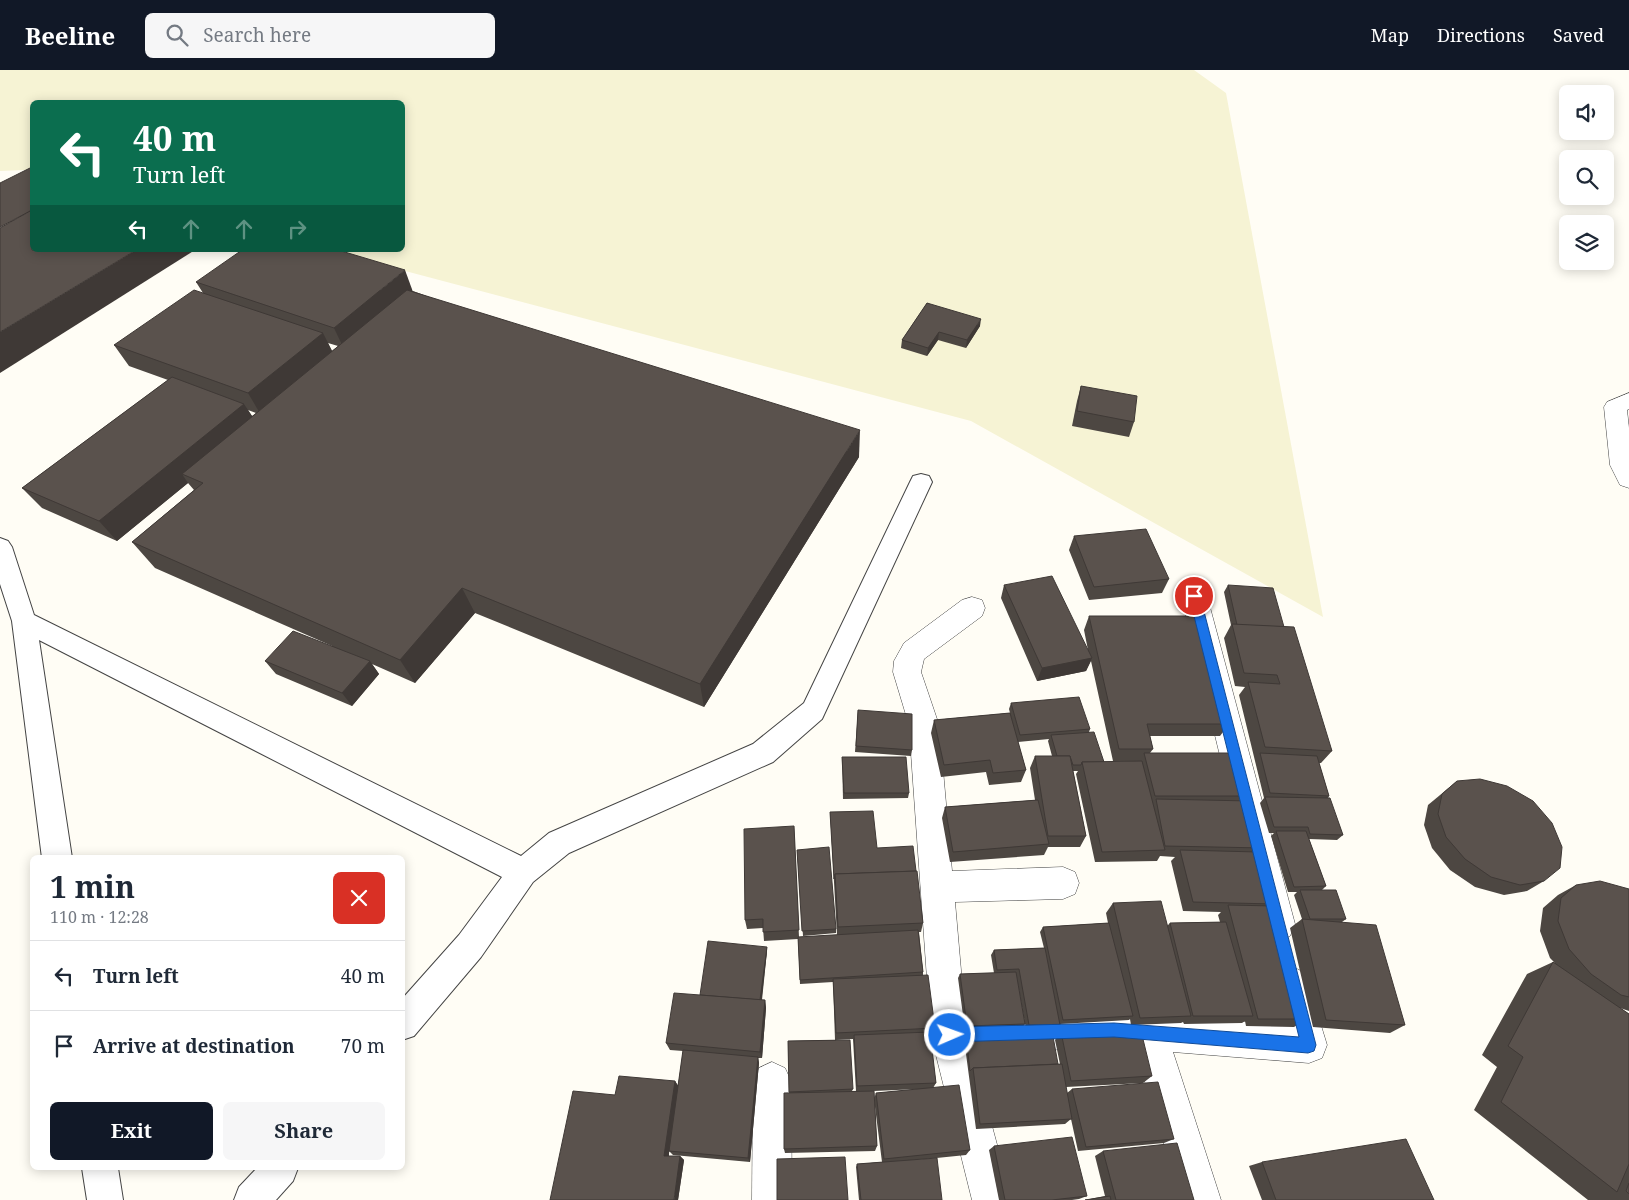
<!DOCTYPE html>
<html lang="en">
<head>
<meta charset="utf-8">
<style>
  :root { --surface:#fff; --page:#f6f6f7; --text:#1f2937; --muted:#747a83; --line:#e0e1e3; --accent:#111827 }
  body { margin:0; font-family:"Noto Serif",serif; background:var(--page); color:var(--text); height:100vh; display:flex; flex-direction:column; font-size:19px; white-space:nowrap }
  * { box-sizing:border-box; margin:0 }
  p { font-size:16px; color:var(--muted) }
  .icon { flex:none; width:28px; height:28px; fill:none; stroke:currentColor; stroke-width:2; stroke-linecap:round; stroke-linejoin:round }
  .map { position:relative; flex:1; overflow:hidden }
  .drawer { position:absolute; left:30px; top:785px; width:375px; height:315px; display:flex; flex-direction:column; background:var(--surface); border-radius:8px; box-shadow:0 2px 12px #0003 }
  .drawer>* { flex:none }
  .top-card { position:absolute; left:30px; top:30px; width:375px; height:152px; border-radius:8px; box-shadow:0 2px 12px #0003; background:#0b6e4f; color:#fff; overflow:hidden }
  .controls { position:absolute; left:1559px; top:15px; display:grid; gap:10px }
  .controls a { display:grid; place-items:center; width:55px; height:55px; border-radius:8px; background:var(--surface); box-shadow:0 2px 12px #0003; font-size:25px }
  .pin { position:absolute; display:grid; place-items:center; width:42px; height:42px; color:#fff; margin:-21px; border:2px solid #fff; border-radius:50%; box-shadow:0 1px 5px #0007 }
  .me { position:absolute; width:55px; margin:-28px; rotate:88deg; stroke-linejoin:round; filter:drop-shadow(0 0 4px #0008) }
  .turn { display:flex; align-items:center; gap:18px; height:105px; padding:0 20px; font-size:22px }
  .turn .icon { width:65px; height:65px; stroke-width:2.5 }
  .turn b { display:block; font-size:35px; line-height:42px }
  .lanes { display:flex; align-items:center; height:48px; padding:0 20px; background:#0003; justify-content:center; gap:25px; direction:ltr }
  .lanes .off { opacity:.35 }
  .round { display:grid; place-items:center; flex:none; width:52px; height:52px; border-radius:8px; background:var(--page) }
  .head { display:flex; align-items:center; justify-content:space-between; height:85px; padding:0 20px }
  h1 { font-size:30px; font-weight:700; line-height:38px }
  .primary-button { display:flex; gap:10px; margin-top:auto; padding:10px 20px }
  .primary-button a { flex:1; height:58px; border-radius:8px; background:var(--accent); color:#fff; font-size:20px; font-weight:700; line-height:58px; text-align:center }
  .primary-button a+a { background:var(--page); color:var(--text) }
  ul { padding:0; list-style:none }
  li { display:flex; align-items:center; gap:15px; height:70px; padding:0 20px; border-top:1px solid var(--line) }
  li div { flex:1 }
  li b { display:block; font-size:19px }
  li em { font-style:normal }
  header { display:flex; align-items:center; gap:30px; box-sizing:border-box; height:70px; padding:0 25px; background:var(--accent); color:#fff }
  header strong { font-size:24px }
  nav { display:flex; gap:28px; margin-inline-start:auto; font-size:18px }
  .search { width:350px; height:45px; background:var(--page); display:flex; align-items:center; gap:12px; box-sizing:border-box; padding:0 18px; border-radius:8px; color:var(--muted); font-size:19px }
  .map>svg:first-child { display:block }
  .farmland { fill:#f6f3d4 }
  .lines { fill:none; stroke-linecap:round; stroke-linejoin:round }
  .lane-casing { stroke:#444; stroke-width:2 }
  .street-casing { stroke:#444; stroke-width:1 }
  .lane { fill:#fff; fill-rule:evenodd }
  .street { fill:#fff; fill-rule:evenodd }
  .wall { fill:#4d4742; fill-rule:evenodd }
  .shaded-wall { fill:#3f3936 }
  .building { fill:#5a524d; stroke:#3f3936 }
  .route { fill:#1a73e8; stroke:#114b97 }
</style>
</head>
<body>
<header>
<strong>Beeline</strong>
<div class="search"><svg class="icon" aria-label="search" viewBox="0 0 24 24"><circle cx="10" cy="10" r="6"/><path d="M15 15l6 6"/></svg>Search here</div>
<nav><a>Map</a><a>Directions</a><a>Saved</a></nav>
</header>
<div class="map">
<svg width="1629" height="1130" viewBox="0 0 1629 1130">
  <rect width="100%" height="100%" fill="#fffdf5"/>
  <!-- farmland -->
  <path class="farmland" d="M 0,0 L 1194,0 L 1226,23 L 1323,547 L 971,351 L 326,180 L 402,180 L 402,32 L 32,32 L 32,102 L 24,100 L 0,101 Z"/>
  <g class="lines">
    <!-- lane casing -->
    <g class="lane-casing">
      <g id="lane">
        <path d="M 921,404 L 929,406 L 932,412 L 822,649 L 773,692 L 569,783 L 533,812 L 481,887 L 414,966 L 402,970 L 402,929 L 459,865 L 502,807 L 39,570 L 72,788 L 42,788 L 12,551 L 0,514 L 0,468 L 8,471 L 12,477 L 34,545 L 521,786 L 549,763 L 753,674 L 804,633 L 910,412 L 913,406 Z"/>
        <path d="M 82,1098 L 118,1098 L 123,1130 L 87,1130 Z"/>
        <path d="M 257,1098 L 298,1098 L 293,1111 L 276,1130 L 234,1130 L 239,1117 Z"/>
      </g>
    </g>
    <!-- street casing -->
    <g class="street-casing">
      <g id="street">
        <path d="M 1629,323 L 1629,339 L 1627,340 L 1629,358 L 1629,418 L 1620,415 L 1610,395 L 1604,337 L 1607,332 Z"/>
        <path d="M 1194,516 L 1203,519 L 1207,526 L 1295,854 L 1290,866 L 1278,871 L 1266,866 L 1261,854 L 1181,526 L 1185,519 Z"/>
        <path d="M 972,527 L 982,530 L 985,538 L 982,546 L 924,589 L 921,602 L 939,655 L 952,801 L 1063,797 L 1075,802 L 1079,813 L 1075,824 L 1063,829 L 955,832 L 965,946 L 1114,942 L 1286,955 L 1275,915 L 1281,903 L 1293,897 L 1305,903 L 1327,975 L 1322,988 L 1309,993 L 1173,982 L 1221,1130 L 1181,1130 L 1135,979 L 1114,978 L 972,982 L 1012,1130 L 972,1130 L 931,965 L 909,655 L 893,602 L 894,591 L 904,573 L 962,530 Z"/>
        <path d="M 772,992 L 785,998 L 791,1011 L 792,1130 L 752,1130 L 753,1011 L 759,998 Z"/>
      </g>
    </g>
    <!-- lane -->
    <use href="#lane" class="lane"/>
    <!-- street -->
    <use href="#street" class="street"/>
  </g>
  <!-- wall -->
  <g class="wall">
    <path d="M 196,212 L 413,221 L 859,387 L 704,637 L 475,543 L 415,613 L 372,594 L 379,604 L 352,636 L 276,604 L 265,591 L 332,576 L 155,498 L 132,472 L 194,420 L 188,413 L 117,471 L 42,438 L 22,418 L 168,310 L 129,296 L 114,275 L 203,223 ZM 328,273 L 338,276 L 332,281 ZM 248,340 L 256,343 L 252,346 Z"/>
    <path d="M 927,233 L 980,256 L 966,278 L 938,270 L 927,286 L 901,278 L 902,270 Z"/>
    <path d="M 1081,316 L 1134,352 L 1129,367 L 1072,356 L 1077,331 Z"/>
    <path d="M 1074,466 L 1169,509 L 1162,523 L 1089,530 L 1069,480 Z"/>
    <path d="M 1004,515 L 1088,580 L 1084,560 L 1089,546 L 1229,654 L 1220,666 L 1150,666 L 1153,679 L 1150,683 L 1247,726 L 1243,731 L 1264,778 L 1258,783 L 1273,834 L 1270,836 L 1307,949 L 1294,957 L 1246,956 L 1245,951 L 1242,953 L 1184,954 L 1183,952 L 1181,953 L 1131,955 L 1130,949 L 1129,950 L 1060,954 L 1056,958 L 1026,959 L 1016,903 L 1025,954 L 1022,958 L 965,960 L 958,908 L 960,904 L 994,903 L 991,885 L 994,880 L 1044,878 L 1040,862 L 1043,857 L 1108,853 L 1106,843 L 1113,833 L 1167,856 L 1170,853 L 1220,852 L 1218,845 L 1221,842 L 1183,841 L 1171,791 L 1175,787 L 1160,786 L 1157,791 L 1095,792 L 1076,704 L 1078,701 L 1073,701 L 1086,766 L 1080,777 L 1048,777 L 1044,785 L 950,792 L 942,748 L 945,737 L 1035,730 L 1030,698 L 1035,686 L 1052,686 L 1048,671 L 1049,669 L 1018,672 L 1026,700 L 1021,712 L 989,715 L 986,702 L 941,707 L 931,663 L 934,650 L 1010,643 L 1009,639 L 1011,633 L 1090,659 L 1089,662 L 1104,692 L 1135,691 L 1113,691 L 1091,591 L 1086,601 L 1037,611 L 1001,528 Z"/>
    <path d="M 1228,515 L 1284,557 L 1332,681 L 1321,693 L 1319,693 L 1329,726 L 1328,728 L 1343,765 L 1337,770 L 1309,769 L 1326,816 L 1322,820 L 1346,849 L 1342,852 L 1405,955 L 1390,963 L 1313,957 L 1290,858 L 1302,849 L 1294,825 L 1297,822 L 1288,822 L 1271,766 L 1274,763 L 1269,763 L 1260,733 L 1264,728 L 1239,625 L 1245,617 L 1235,616 L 1224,568 L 1231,555 L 1224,522 Z"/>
    <path d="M 858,640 L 912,680 L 911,686 L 855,682 Z"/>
    <path d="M 842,687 L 909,723 L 908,728 L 843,729 Z"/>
    <path d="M 1457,711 L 1544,811 L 1527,821 L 1504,825 L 1475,817 L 1450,800 L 1432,778 L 1424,755 L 1428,735 Z"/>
    <path d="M 830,742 L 877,778 L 916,801 L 923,853 L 921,862 L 919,862 L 923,902 L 923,905 L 935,958 L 932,965 L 930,965 L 936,1013 L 933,1018 L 970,1080 L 966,1085 L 917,1090 L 942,1130 L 859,1130 L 856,1097 L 857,1094 L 882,1092 L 874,1029 L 876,1023 L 919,1019 L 874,1021 L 877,1076 L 875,1081 L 785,1083 L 784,1079 L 789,1023 L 788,971 L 835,970 L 833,912 L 800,914 L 798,869 L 764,871 L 763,858 L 747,859 L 745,850 L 794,756 L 799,867 L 837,865 ZM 853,969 L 856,1021 L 852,1021 L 853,1019 L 836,970 Z"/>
    <path d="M 797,780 L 836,859 L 836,863 L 803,866 Z"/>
    <path d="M 1576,815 L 1629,819 L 1629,941 L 1620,938 L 1629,944 L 1629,1130 L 1588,1130 L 1474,1040 L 1497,997 L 1482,985 L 1527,904 L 1553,892 L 1555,893 L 1550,888 L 1540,861 L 1543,838 L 1558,825 Z"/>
    <path d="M 767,877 L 767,881 L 762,930 L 765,930 L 766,938 L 762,988 L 758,988 L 759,993 L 750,1092 L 673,1085 L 669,1081 L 669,1086 L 680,1086 L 684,1090 L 678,1130 L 615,1025 L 675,1011 L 678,1016 L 683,981 L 670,980 L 666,973 L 700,925 Z"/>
    <path d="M 1061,962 L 1152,1006 L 1143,1013 L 1066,1017 L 1067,1023 L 1072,1019 L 1174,1069 L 1164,1073 L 1078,1081 L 1071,1049 L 1065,1054 L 976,1059 L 964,969 L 966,965 L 1058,994 L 1060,994 L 1055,970 Z"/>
    <path d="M 994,1076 L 1087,1126 L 1079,1129 L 1072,1130 L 999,1130 L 989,1080 Z"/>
    <path d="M 1103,1081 L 1194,1130 L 1085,1130 L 1105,1126 L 1095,1086 Z"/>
    <path d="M 1262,1092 L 1434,1130 L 1262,1130 L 1249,1096 Z"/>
  </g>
  <!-- shaded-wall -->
  <g class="shaded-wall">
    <path d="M 136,180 L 195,180 L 0,303 L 0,262 Z"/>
    <path d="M 405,200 L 413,222 L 344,279 L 334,258 Z"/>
    <path d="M 981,249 L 980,256 L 966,278 L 967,270 Z"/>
    <path d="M 939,262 L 938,270 L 927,286 L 928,278 Z"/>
    <path d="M 323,263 L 334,285 L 261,345 L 248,323 Z"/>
    <path d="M 244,334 L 258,355 L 182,404 L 188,413 L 117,471 L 99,451 Z"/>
    <path d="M 860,360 L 859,387 L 704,637 L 700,614 Z"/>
    <path d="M 462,518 L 475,543 L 415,613 L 400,590 Z"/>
    <path d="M 1092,588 L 1086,601 L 1037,611 L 1042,598 Z"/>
    <path d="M 370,591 L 379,604 L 352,636 L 342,623 Z"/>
    <path d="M 767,877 L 767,881 L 761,934 L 760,930 Z"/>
    <path d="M 765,930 L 766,938 L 762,988 L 760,982 Z"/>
    <path d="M 758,987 L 759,993 L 750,1092 L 748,1088 Z"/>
    <path d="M 675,1011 L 679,1017 L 668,1090 L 664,1086 Z"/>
    <path d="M 680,1086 L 684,1090 L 678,1130 L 674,1130 Z"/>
  </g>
  <!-- building -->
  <g class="building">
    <path d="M 32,97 L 32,140 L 0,157 L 0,113 Z"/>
    <path d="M 32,140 L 32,180 L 136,180 L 0,262 L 0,158 Z"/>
    <path d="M 242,180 L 338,180 L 405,200 L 334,258 L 196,212 Z"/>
    <path d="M 194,220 L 323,263 L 248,323 L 114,275 Z"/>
    <path d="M 407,220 L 860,360 L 700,614 L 462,518 L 400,590 L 132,472 L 203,413 L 182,404 Z"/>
    <path d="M 927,233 L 981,249 L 967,270 L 939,262 L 928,278 L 902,270 Z"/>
    <path d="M 172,307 L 244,334 L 99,451 L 22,418 Z"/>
    <path d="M 1081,316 L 1137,326 L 1134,352 L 1077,341 Z"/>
    <path d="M 1146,459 L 1169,509 L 1094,517 L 1074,466 Z"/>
    <path d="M 1052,506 L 1092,588 L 1042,598 L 1004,515 Z"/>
    <path d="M 1228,515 L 1273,518 L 1284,557 L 1237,555 Z"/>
    <path d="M 1089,546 L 1195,546 L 1229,654 L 1147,654 L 1153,679 L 1119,679 Z"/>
    <path d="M 1232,554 L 1294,557 L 1332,681 L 1265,677 L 1248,612 L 1280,614 L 1277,605 L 1244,603 Z"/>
    <path d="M 293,561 L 370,591 L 342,623 L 265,591 Z"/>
    <path d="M 1079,627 L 1090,659 L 1020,665 L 1011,633 Z"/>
    <path d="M 858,640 L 912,644 L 912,680 L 856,676 Z"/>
    <path d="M 1010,643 L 1026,700 L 993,703 L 990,690 L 944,695 L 934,650 Z"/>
    <path d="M 1094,662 L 1104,692 L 1082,692 L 1081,695 L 1073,695 L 1070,686 L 1057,686 L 1051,665 Z"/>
    <path d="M 1144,683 L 1234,683 L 1247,726 L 1155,726 Z"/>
    <path d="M 1260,683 L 1317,686 L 1329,726 L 1270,723 Z"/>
    <path d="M 1035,686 L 1070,686 L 1086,766 L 1048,766 Z"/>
    <path d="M 842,687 L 906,687 L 909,723 L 844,723 Z"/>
    <path d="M 1142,691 L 1165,780 L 1102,782 L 1082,692 Z"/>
    <path d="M 1480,709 L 1507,716 L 1533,731 L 1552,753 L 1562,777 L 1560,798 L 1544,811 L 1520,815 L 1491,807 L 1465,789 L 1446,767 L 1438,744 L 1442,724 L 1457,711 Z"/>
    <path d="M 1265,727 L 1330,728 L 1343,765 L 1310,764 L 1308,757 L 1274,757 Z"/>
    <path d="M 1156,729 L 1250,731 L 1264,778 L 1165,776 Z"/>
    <path d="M 1038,730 L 1049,774 L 953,782 L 945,737 Z"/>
    <path d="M 873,741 L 877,778 L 913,776 L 916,801 L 835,804 L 834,809 L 830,742 Z"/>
    <path d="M 794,756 L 799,860 L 763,862 L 763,849 L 745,850 L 744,759 Z"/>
    <path d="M 1276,761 L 1306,761 L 1326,816 L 1294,817 Z"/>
    <path d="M 829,777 L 836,859 L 802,861 L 797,780 Z"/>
    <path d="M 1180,780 L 1258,782 L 1273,834 L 1193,832 Z"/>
    <path d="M 917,801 L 923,853 L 838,857 L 835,804 Z"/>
    <path d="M 1600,811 L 1629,819 L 1629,927 L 1621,925 L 1591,904 L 1569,879 L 1558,851 L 1561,828 L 1576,815 Z"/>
    <path d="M 1300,820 L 1336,820 L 1346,849 L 1310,849 Z"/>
    <path d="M 1161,831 L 1191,946 L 1140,948 L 1113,833 Z"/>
    <path d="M 1228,835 L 1274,836 L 1307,949 L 1258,949 Z"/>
    <path d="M 1302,849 L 1376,855 L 1405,955 L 1326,950 Z"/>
    <path d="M 1226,852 L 1253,946 L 1193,946 L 1170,853 Z"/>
    <path d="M 1109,853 L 1133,946 L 1063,950 L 1043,857 Z"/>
    <path d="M 918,860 L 923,902 L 800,910 L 798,867 Z"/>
    <path d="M 708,871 L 767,877 L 760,930 L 700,925 Z"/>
    <path d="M 1045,878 L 1060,955 L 1029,955 L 1019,899 L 997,900 L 994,880 Z"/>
    <path d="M 1553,892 L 1629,944 L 1629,1094 L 1617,1122 L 1501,1032 L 1523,987 L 1508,976 Z"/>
    <path d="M 1016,902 L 1025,954 L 967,956 L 960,904 Z"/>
    <path d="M 928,905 L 935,958 L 836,963 L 833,909 Z"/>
    <path d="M 674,923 L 765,930 L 760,982 L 666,973 Z"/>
    <path d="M 1140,957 L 1152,1006 L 1071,1011 L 1061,962 Z"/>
    <path d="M 1052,961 L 1058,994 L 973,998 L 970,1001 L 966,965 Z"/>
    <path d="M 930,962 L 936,1013 L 857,1016 L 854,965 Z"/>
    <path d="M 850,970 L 853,1019 L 789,1022 L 788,971 Z"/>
    <path d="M 683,980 L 758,987 L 748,1088 L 669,1081 Z"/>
    <path d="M 1062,994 L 1072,1049 L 980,1054 L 973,998 Z"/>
    <path d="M 619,1006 L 675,1011 L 664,1086 L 680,1086 L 674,1130 L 550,1130 L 573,1021 L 615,1025 Z"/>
    <path d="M 1158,1012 L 1174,1069 L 1086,1077 L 1072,1019 Z"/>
    <path d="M 959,1015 L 970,1080 L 884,1089 L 876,1023 Z"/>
    <path d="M 874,1021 L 877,1076 L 784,1079 L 784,1023 Z"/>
    <path d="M 1072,1067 L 1087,1126 L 1052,1130 L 1005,1130 L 994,1076 Z"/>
    <path d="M 1406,1069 L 1434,1130 L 1276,1130 L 1262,1092 Z"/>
    <path d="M 1177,1073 L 1194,1130 L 1116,1130 L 1103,1081 Z"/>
    <path d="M 845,1087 L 848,1130 L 777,1130 L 777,1089 Z"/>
    <path d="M 937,1088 L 942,1130 L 861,1130 L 857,1094 Z"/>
    <path d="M 1629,1113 L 1629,1124 L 1626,1121 Z"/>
    <path d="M 1110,1126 L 1111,1130 L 1085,1130 Z"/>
  </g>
  <!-- route -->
  <path class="route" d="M 1194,522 L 1200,526 L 1316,975 L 1314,981 L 1308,983 L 1114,967 L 950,972 L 944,970 L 942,965 L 944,960 L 950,957 L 1114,953 L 1299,967 L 1189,526 Z"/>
</svg>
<div class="controls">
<a><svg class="icon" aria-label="sound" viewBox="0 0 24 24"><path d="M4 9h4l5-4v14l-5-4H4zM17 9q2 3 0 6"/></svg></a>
<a><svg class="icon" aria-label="search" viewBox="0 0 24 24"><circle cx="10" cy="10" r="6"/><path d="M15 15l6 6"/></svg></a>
<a><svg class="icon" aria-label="layers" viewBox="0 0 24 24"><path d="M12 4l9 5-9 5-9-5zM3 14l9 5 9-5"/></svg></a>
</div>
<div class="pin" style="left:1194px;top:526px;background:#d93025"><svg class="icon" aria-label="arrive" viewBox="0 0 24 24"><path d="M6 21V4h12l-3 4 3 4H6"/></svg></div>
<svg class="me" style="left:950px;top:965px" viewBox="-20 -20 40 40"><circle r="17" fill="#1a73e8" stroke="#fff" stroke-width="3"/><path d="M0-11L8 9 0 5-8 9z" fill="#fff"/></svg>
<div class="top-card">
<div class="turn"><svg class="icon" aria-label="left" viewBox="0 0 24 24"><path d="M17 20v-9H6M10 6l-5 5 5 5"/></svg><div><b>40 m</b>Turn left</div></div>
<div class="lanes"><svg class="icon" aria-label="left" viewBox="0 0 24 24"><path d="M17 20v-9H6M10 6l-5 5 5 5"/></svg><svg class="icon off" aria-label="ahead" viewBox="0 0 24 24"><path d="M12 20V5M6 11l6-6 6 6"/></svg><svg class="icon off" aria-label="ahead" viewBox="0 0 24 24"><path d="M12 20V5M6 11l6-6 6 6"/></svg><svg class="icon off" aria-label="right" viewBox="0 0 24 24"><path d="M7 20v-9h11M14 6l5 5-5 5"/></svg></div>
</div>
<section class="drawer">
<div class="head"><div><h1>1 min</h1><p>110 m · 12:28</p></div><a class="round" style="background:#d93025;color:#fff"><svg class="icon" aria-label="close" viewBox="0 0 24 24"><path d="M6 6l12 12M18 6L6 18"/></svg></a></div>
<ul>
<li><svg class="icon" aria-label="left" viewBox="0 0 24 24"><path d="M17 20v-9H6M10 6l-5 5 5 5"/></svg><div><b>Turn left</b></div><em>40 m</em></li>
<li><svg class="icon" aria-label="arrive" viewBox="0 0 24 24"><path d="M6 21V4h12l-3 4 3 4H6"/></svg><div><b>Arrive at destination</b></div><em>70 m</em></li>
</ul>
<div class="primary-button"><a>Exit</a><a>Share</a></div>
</section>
</div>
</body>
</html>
